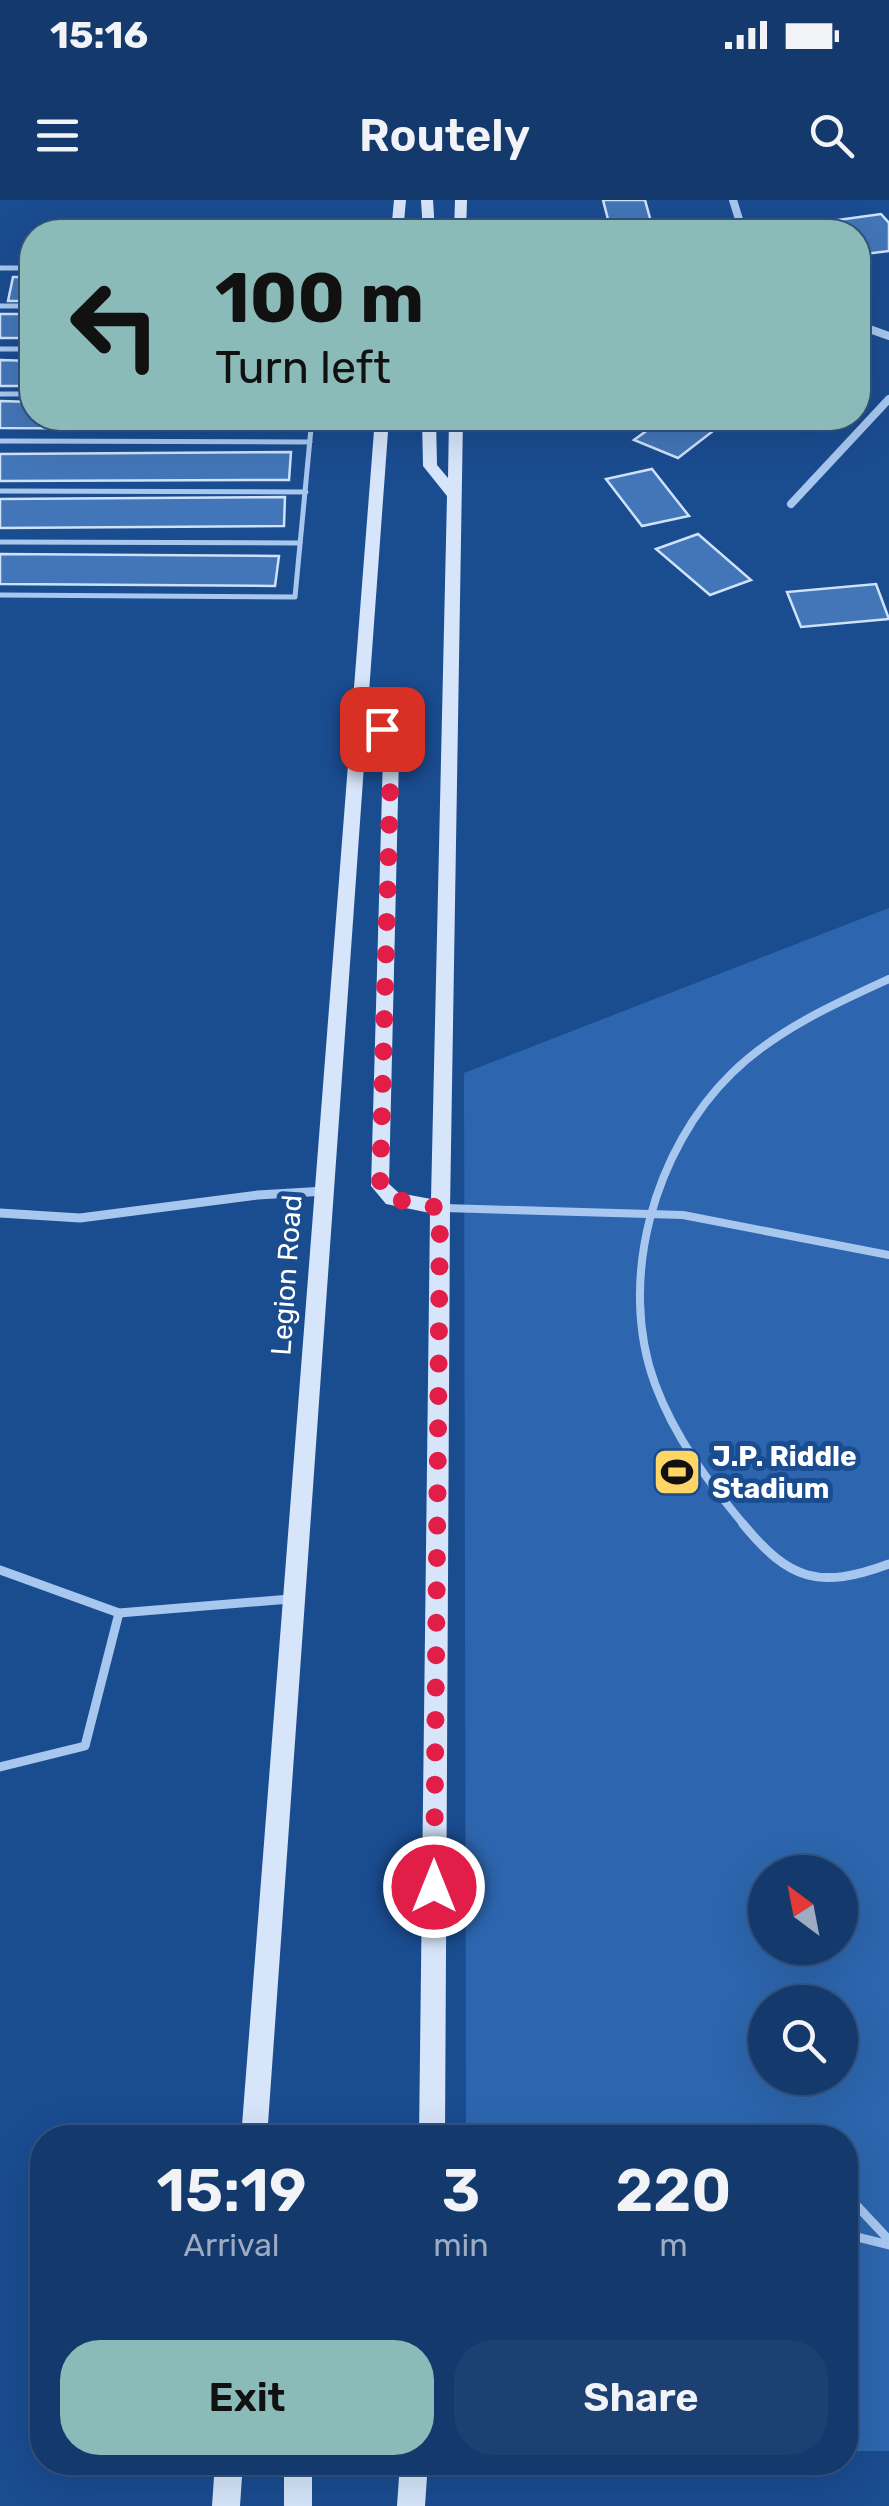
<!DOCTYPE html>
<html lang="en">
<head>
<meta charset="utf-8">
<style>
  :root { --surface:#14396c; --page:#1d4072; --text:#f1f3f6; --muted:#9dacc2; --line:#33537f; --accent:#8bbbb9 }
  body { margin:0; font-family:Rubik,sans-serif; background:var(--page); color:var(--text); height:100vh; display:flex; flex-direction:column; font-size:38px; white-space:nowrap }
  * { box-sizing:border-box; margin:0 }
  p { font-size:32px; color:var(--muted) }
  .icon { flex:none; width:55px; height:55px; fill:none; stroke:currentColor; stroke-width:2; stroke-linecap:round; stroke-linejoin:round }
  .map { position:relative; flex:1; overflow:hidden }
  .sheet { position:absolute; left:30px; top:1925px; width:828px; height:350px; display:flex; flex-direction:column; background:var(--surface); border-radius:40px; box-shadow:0 10px 40px #0002,0 0 0 2px var(--line) }
  .sheet>* { flex:none }
  .guide { position:absolute; left:20px; top:20px; width:850px; height:210px; border-radius:40px; box-shadow:0 10px 40px #0002,0 0 0 2px var(--line); background:#8bbbb9; color:#111; overflow:hidden }
  .needle { width:65px; rotate:328deg }
  .controls { position:absolute; left:748px; top:1655px; display:grid; gap:20px }
  .controls a { display:grid; place-items:center; width:110px; height:110px; border-radius:50%; background:var(--surface); box-shadow:0 10px 40px #0002,0 0 0 2px var(--line); font-size:50px }
  .pin { position:absolute; display:grid; place-items:center; width:85px; height:85px; color:#fff; margin:-42px; border-radius:20px; box-shadow:0 5px 15px #0006 }
  .me { position:absolute; width:110px; margin:-55px; rotate:0deg; stroke-linejoin:round; filter:drop-shadow(0 0 8px #0008) }
  .turn { display:flex; align-items:center; gap:35px; height:210px; padding:0 30px; font-size:45px }
  .turn .icon { width:130px; height:130px; stroke-width:2.5 }
  .turn b { display:block; font-size:70px; line-height:85px }
  .eta { display:flex; justify-content:space-evenly; align-items:center; height:170px; text-align:center }
  .eta b { font-size:60px; font-weight:600; line-height:70px }
  .button { display:flex; gap:20px; margin-top:auto; padding:20px 30px }
  .button a { flex:1; height:115px; border-radius:40px; background:var(--accent); color:#111; font-size:40px; font-weight:600; line-height:115px; text-align:center }
  .button a+a { background:var(--page); color:var(--text) }
  .status { display:flex; justify-content:space-between; align-items:center; height:70px; padding:0 50px; background:var(--surface); direction:ltr }
  .status svg { height:28px; fill:currentColor }
  header { display:flex; justify-content:space-between; align-items:center; height:130px; padding:0 30px; background:var(--surface); font-size:45px; font-weight:600 }
  .map>svg:first-child { display:block }
  .green { fill:#2d66ae; fill-rule:evenodd }
  .building { fill:#4376b8; stroke:#cfe2fa; stroke-width:2.5 }
  .lines { fill:none; stroke-linecap:round; stroke-linejoin:round }
  .service-far2 { stroke:#a8c7ef; stroke-width:5 }
  .service-far1 { stroke:#a8c7ef; stroke-width:8 }
  .service { stroke:#a8c7ef; stroke-width:9 }
  .minor-far1 { stroke:#a8c7ef; stroke-width:8 }
  .minor { stroke:#a8c7ef; stroke-width:9 }
  .secondary { fill:#d6e5fa; fill-rule:evenodd }
  .route { stroke:#e11d48; stroke-width:18; stroke-dasharray:0 32.4 }
  .labels { text-anchor:middle; stroke-width:10; stroke-linejoin:round; paint-order:stroke }
  .street-label { font-size:28px; fill:#fff; stroke:#1a4c90 }
  .poi-label { font-size:28px; font-weight:bold; fill:#fff; stroke:#1a4c90; text-anchor:start }
</style>
</head>
<body>
<div class="status"><b>15:16</b><svg viewBox="0 0 49 12"><path d="M0 12V9h3v3zM5 12V6h3v6zM10 12V3h3v9zM15 12V0h3v12zM26 1h20v11H26zM47 4h2v5h-2z"/></svg></div>
<header><svg class="icon" aria-label="menu" viewBox="0 0 24 24"><path d="M4 6h16M4 12h16M4 18h16"/></svg>Routely<svg class="icon" aria-label="search" viewBox="0 0 24 24"><circle cx="10" cy="10" r="6"/><path d="M15 15l6 6"/></svg></header>
<div class="map">
<svg width="889" height="2306" viewBox="0 0 889 2306">
  <rect width="100%" height="100%" fill="#1a4c90"/>
  <!-- green -->
  <path class="green" d="M 889,708 L 889,2251 L 845,2251 L 845,1938 L 466,1937 L 464,873 ZM 765,1672 L 840,1672 L 840,1748 L 765,1748 ZM 765,1802 L 840,1802 L 840,1878 L 765,1878 Z"/>
  <!-- building -->
  <g class="building">
    <path d="M 603,0 L 645,0 L 653,29 L 611,31 Z"/>
    <path d="M 881,14 L 889,23 L 889,51 L 865,54 L 858,44 L 858,32 L 848,32 L 838,20 Z"/>
    <path d="M 13,77 L 32,77 L 32,101 L 8,101 Z"/>
    <rect x="0" y="114" width="32" height="24"/>
    <path d="M 0,160 L 32,161 L 32,186 L 0,186 Z"/>
    <path d="M 0,201 L 32,202 L 32,218 L 295,218 L 294,230 L 0,228 Z"/>
    <path d="M 664,218 L 718,218 L 726,221 L 678,258 L 634,240 Z"/>
    <path d="M 291,252 L 289,280 L 0,281 L 0,254 Z"/>
    <path d="M 652,269 L 689,316 L 642,326 L 606,279 Z"/>
    <path d="M 285,297 L 284,326 L 0,328 L 0,299 Z"/>
    <path d="M 698,334 L 751,380 L 710,395 L 656,349 Z"/>
    <path d="M 0,354 L 279,356 L 275,386 L 0,384 Z"/>
    <path d="M 876,384 L 889,419 L 801,427 L 787,392 Z"/>
  </g>
  <g class="lines">
    <!-- service-far2 -->
    <g class="service-far2">
      <path d="M 0,68 L 32,68"/>
      <path d="M 0,106 L 32,106"/>
      <path d="M 0,149 L 32,149"/>
      <path d="M 0,194 L 32,194"/>
      <path d="M 0,241 L 310,242"/>
      <path d="M 0,291 L 306,292"/>
      <path d="M 0,342 L 300,343"/>
      <path d="M 0,395 L 295,397 L 312,218"/>
    </g>
    <!-- service-far1 -->
    <g class="service-far1">
      <path d="M 444,1008 L 683,1015 L 889,1055"/>
      <path d="M 745,1326 C 709,1283 675,1238 655,1184 C 617,1081 654,949 732,873 C 776,830 834,804 889,779"/>
    </g>
    <!-- service -->
    <g class="service">
      <path d="M 743,1324 C 789,1380 819,1390 889,1364"/>
      <path d="M 0,1370 L 119,1413 L 290,1399"/>
      <path d="M 0,1567 L 85,1546 L 119,1413"/>
      <path d="M 439,1927 L 559,1938"/>
      <path d="M 845,1993 L 889,2040"/>
      <path d="M 845,2034 L 889,2045"/>
    </g>
    <!-- minor-far1 -->
    <g class="minor-far1">
      <path d="M 733,0 L 743,32"/>
      <path d="M 858,125 L 889,136"/>
      <path d="M 791,304 L 889,199"/>
    </g>
    <!-- minor -->
    <path class="minor" d="M 0,1013 L 80,1018 L 258,995 L 325,991"/>
    <!-- secondary -->
    <g class="secondary">
      <path d="M 394,0 L 406,0 L 403,32 L 391,32 Z"/>
      <path d="M 421,0 L 433,0 L 435,32 L 423,32 Z"/>
      <path d="M 455,0 L 467,0 L 466,32 L 454,32 Z"/>
      <path d="M 375,218 L 389,218 L 368,506 L 390,529 L 399,556 L 389,984 L 399,993 L 431,999 L 447,296 L 423,266 L 422,218 L 436,218 L 437,265 L 448,278 L 449,218 L 463,218 L 450,1008 L 445,1938 L 419,1938 L 430,1013 L 386,1004 L 371,986 L 383,556 L 375,531 L 367,523 L 267,1938 L 241,1938 Z"/>
      <path d="M 215,2262 L 243,2262 L 240,2306 L 212,2306 Z"/>
      <rect x="284" y="2262" width="28" height="44"/>
      <path d="M 400,2262 L 428,2262 L 425,2306 L 397,2306 Z"/>
    </g>
  </g>
  <g class="lines">
    <!-- route -->
    <path class="route" d="M 382,529 L 391,556 L 380,986 L 393,999 L 440,1008 L 434,1687"/>
  </g>
  <!-- icons -->
  <defs>
    <g id="stadium-square" transform="scale(2.5)"><rect x="-9" y="-9" width="18" height="18" rx="4" fill="#ffd566" stroke="#1a4c90"/><path d="M0-5a6.5 5 0 1 0 0 10a6.5 5 0 1 0 0-10ZM-3.5-1.8h7v3.6h-7Z" fill="#111"/></g>
  </defs>
  <g fill-rule="evenodd">
    <use href="#stadium-square" x="677" y="1272"/>
  </g>
  <g class="labels">
    <!-- street labels -->
    <g class="street-label">
      <text transform="translate(286 1075) rotate(-86)" y="10">Legion Road</text>
    </g>
    <!-- poi labels -->
    <g class="poi-label">
      <text x="712" y="1266">J.P. Riddle<tspan x="712" dy="32">Stadium</tspan></text>
    </g>
  </g>
</svg>
<div class="controls">
<a><svg class="needle" viewBox="-14 -14 28 28"><path d="M0-13l5 13h-10z" fill="#e53935"/><path d="M0 13l5-13h-10z" fill="#9dacc2"/></svg></a>
<a><svg class="icon" aria-label="search" viewBox="0 0 24 24"><circle cx="10" cy="10" r="6"/><path d="M15 15l6 6"/></svg></a>
</div>
<div class="pin" style="left:382px;top:529px;background:#d93025"><svg class="icon" aria-label="arrive" viewBox="0 0 24 24"><path d="M6 21V4h12l-3 4 3 4H6"/></svg></div>
<svg class="me" style="left:434px;top:1687px" viewBox="-20 -20 40 40"><circle r="17" fill="#e11d48" stroke="#fff" stroke-width="3"/><path d="M0-11L8 9 0 5-8 9z" fill="#fff"/></svg>
<div class="guide">
<div class="turn"><svg class="icon" aria-label="left" viewBox="0 0 24 24"><path d="M17 20v-9H6M10 6l-5 5 5 5"/></svg><div><b>100 m</b>Turn left</div></div>
</div>
<section class="sheet">
<div class="eta">
<div><b>15:19</b><p>Arrival</p></div>
<div><b>3</b><p>min</p></div>
<div><b>220</b><p>m</p></div>
</div>
<div class="button"><a>Exit</a><a>Share</a></div>
</section>
</div>
</body>
</html>
